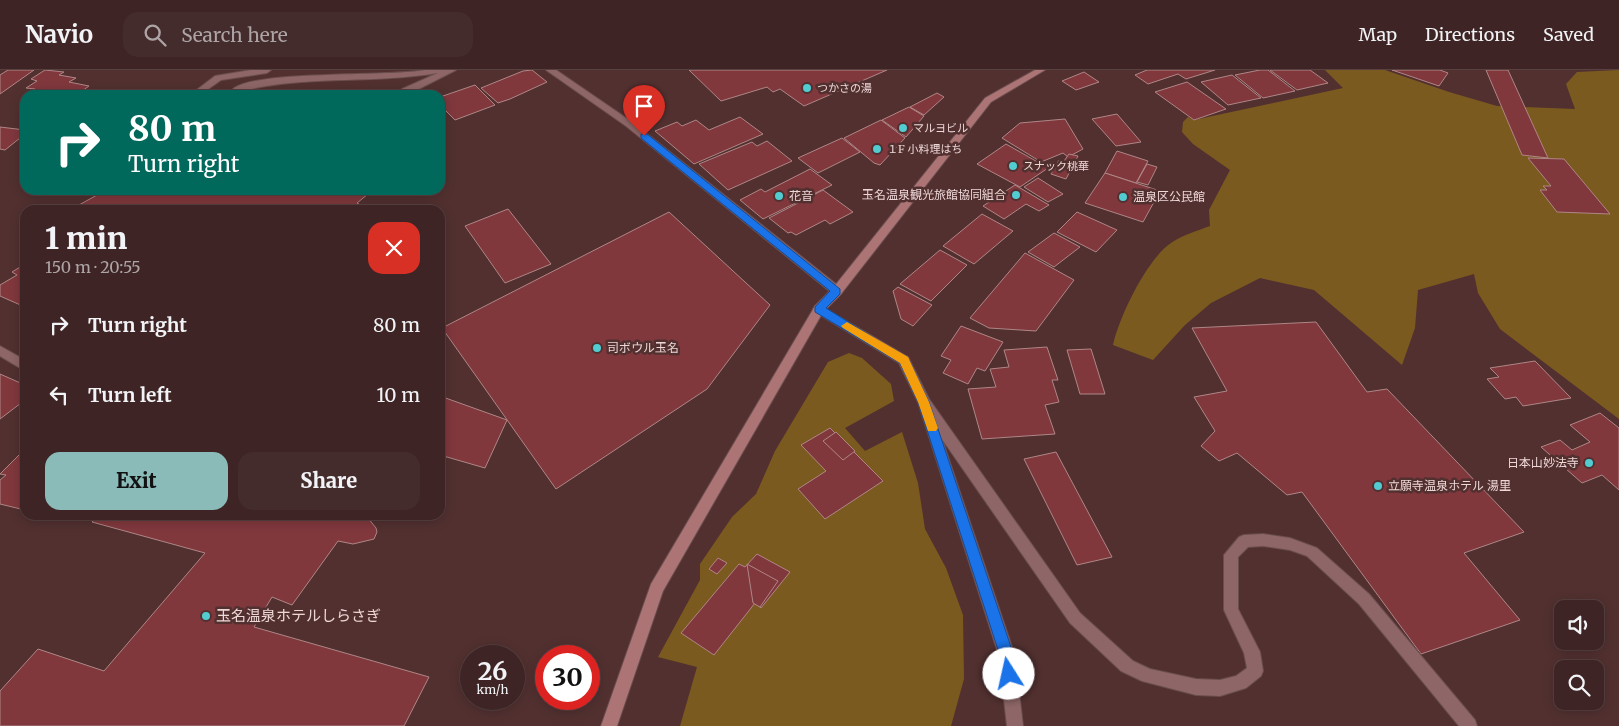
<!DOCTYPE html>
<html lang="en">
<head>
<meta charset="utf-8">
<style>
  :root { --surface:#3e2424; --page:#452c2c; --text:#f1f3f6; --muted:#ada4a6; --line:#574141; --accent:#8bbbb9 }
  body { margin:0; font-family:Merriweather,"Noto Sans JP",serif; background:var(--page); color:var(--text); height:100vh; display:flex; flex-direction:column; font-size:19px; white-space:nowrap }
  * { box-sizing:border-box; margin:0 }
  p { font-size:16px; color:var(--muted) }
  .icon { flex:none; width:28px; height:28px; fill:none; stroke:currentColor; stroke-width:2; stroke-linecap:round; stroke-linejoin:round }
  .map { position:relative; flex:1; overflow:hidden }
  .drawer { position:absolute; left:20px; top:135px; width:425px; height:315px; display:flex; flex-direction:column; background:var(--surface); border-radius:15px; box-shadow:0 2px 12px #0003,0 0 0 1px var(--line) }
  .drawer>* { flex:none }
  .banner { position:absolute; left:20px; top:20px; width:425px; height:105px; border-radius:15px; box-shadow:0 2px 12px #0003,0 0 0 1px var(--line); background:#00695c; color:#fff; overflow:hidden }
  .tools { position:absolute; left:1554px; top:530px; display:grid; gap:10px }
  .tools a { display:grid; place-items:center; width:50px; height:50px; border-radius:10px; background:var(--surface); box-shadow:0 2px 12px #0003,0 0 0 1px var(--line); font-size:25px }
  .speed { position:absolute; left:460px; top:575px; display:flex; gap:10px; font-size:25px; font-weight:700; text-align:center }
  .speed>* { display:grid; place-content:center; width:65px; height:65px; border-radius:50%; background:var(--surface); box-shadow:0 2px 12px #0003,0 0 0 1px var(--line); line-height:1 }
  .speed small { font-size:12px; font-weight:400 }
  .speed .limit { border:8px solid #d22; background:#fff; color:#111 }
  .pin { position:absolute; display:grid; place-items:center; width:42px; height:42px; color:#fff; margin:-51px -21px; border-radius:50% 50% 50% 0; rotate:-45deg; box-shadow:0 0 5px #0007 }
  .pin .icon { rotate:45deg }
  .me { position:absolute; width:55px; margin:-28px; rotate:350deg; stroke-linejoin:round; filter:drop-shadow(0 0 4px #0008) }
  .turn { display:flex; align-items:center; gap:18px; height:105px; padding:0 25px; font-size:22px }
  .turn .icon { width:65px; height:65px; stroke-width:2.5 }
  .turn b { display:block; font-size:35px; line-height:42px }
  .round { display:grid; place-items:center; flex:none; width:52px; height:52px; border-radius:15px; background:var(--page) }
  .summary { display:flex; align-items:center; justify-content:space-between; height:85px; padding:0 25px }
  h1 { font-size:30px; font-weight:800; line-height:38px }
  .primary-button { display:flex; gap:10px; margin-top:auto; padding:10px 25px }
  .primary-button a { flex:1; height:58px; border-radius:15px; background:var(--accent); color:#111; font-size:20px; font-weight:800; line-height:58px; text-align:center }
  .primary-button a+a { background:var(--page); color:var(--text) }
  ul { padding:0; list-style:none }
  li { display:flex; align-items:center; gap:15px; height:70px; padding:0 25px }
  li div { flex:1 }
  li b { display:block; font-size:19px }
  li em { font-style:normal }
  header { display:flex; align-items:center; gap:30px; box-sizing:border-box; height:70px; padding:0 25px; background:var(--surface); border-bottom:1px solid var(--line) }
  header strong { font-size:24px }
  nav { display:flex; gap:28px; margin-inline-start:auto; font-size:18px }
  .search { width:350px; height:45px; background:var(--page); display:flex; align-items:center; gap:12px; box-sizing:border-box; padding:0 18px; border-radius:15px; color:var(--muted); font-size:19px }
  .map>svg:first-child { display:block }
  .green { fill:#7b5a20 }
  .building { fill:#80383d; stroke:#af8686 }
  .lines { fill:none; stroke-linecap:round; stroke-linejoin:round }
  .lane-casing { stroke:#6a4d4d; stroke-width:2 }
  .street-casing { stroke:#6a4d4d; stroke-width:2 }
  .secondary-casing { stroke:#6a4d4d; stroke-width:2 }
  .lane { fill:#8e6667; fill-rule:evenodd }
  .street { fill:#8e6667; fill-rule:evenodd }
  .secondary { fill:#ac7475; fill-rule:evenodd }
  .route { fill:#1a73e8; stroke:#114b97 }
  .slow { fill:#f59e0b }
  .poi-dot { fill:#52ccd0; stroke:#523030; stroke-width:2 }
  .labels { text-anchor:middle; stroke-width:5; stroke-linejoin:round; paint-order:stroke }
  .far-poi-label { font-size:11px; fill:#eed7d7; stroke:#523030; text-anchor:start }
  .poi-label { font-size:12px; fill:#eed7d7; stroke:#523030; text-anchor:start }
  .near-poi-label { font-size:15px; fill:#eed7d7; stroke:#523030; text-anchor:start }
</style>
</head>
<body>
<header>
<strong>Navio</strong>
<div class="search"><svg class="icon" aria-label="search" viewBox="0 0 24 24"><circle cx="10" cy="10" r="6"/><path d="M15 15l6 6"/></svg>Search here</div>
<nav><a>Map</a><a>Directions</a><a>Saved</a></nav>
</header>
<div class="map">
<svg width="1619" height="656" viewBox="0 0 1619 656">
  <rect width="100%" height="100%" fill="#523030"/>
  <!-- green -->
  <g class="green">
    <path d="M 1325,0 L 1385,0 L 1449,22 L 1497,36 L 1575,39 L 1566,14 L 1577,2 L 1619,0 L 1619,349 L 1500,259 L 1478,223 L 1474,204 L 1418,220 L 1415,258 L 1402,295 L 1314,220 L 1260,208 L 1211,233 L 1185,255 L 1153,290 L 1113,275 C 1119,247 1147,189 1171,173 C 1182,165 1197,161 1210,156 L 1209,140 L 1230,100 L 1193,74 L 1182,62 L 1183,52 L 1188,47 L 1194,50 L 1343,18 Z"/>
    <path d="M 849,283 L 862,288 L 891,314 L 894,331 L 845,358 L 865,381 L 902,362 L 918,413 L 925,459 L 946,498 L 963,545 L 964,609 L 951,656 L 680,656 L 697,597 L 658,587 L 700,510 L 700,494 L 732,447 L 756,424 L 775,381 L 828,292 Z"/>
  </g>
  <!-- building -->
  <g class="building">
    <path d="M 8,0 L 34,0 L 0,24 L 0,5 Z"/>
    <path d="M 45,0 L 64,2 L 59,5 L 76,8 L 69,12 L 89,16 L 79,23 L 71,21 L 66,25 L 26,25 L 35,19 L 26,18 L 37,11 L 31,9 Z"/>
    <path d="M 532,0 L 547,12 L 510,29 L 498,33 L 481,18 L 523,1 Z"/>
    <path d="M 689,0 L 887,0 L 804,36 L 780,19 L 773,22 L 767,17 L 721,31 Z"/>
    <path d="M 1147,0 L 1215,0 L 1186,9 L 1178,4 L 1148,14 L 1135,5 Z"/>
    <path d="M 1260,0 L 1268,0 L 1295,21 L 1263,28 L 1235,5 Z"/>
    <path d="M 1270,0 L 1310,0 L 1328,13 L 1297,20 Z"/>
    <path d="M 1392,0 L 1440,0 L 1448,3 L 1439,16 Z"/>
    <path d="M 1486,0 L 1508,0 L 1548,88 L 1522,85 Z"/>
    <path d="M 1084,2 L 1099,12 L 1076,20 L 1062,11 Z"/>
    <path d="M 1232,5 L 1261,28 L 1228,35 L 1201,12 Z"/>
    <path d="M 1187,12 L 1226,39 L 1194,50 L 1155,22 Z"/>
    <path d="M 475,15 L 495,35 L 455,50 L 440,35 L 440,27 Z"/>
    <path d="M 937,23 L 944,27 L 924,45 L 910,37 Z"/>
    <path d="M 909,37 L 924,46 L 906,67 L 882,50 Z"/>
    <path d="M 1117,44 L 1141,72 L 1116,76 L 1092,49 Z"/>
    <path d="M 740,47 L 763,64 L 694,94 L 655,61 L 677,52 L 682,56 L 696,50 L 709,60 Z"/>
    <path d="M 1065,49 L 1083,79 L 1068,87 L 1063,83 L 1041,92 L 1002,68 L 1020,53 Z"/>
    <path d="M 881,50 L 905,68 L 880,95 L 874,93 L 844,68 Z"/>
    <path d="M 0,57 L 25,60 L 25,64 L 5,80 L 0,79 Z"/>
    <path d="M 842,68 L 860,82 L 818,103 L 798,88 Z"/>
    <path d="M 767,71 L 792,91 L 728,120 L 699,94 L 752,72 L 757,76 Z"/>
    <path d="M 1006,74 L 1048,98 L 1020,117 L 977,94 Z"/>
    <path d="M 1117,81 L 1148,91 L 1136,113 L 1105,103 Z"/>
    <path d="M 1069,84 L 1078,86 L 1066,109 L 1051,104 L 1059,90 L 1064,91 Z"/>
    <path d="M 1528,88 L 1564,89 L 1610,144 L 1557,142 L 1540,120 L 1547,120 L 1543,116 L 1551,116 Z"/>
    <path d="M 1147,94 L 1157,97 L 1148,115 L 1137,112 Z"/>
    <path d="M 810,99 L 832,115 L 763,149 L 740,130 L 761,119 L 765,122 Z"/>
    <path d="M 1105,103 L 1160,121 L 1143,152 L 1085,133 Z"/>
    <path d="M 1038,108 L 1063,124 L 1048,132 L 1024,117 Z"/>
    <path d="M 1015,115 L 1049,135 L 1039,141 L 1026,134 L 1004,149 L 983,136 Z"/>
    <path d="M 86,120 L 373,120 L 357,133 L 364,137 L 360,140 L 70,140 L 97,125 Z"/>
    <path d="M 823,120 L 853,142 L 830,154 L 825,150 L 796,165 L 791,162 L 788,163 L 769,148 Z"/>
    <path d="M 508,139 L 551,194 L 505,213 L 465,156 Z"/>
    <path d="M 669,142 L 770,235 L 707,319 L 556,419 L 442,258 Z"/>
    <path d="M 1077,142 L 1117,160 L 1096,182 L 1057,162 Z"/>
    <path d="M 982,144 L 1013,161 L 974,194 L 943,176 Z"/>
    <path d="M 1054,163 L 1080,177 L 1054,197 L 1028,182 Z"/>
    <path d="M 940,180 L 967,195 L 931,231 L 900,214 Z"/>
    <path d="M 1025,183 L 1074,210 L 1036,261 L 989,258 L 970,248 Z"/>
    <path d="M 25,194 L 25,237 L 0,226 L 0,215 L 17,205 L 12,202 Z"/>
    <path d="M 898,217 L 932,235 L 913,256 L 901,249 L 893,221 Z"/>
    <path d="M 1316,252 L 1367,322 L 1387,319 L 1524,462 L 1464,483 L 1520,550 L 1421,584 L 1302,422 L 1287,425 L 1237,383 L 1219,391 L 1201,376 L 1215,361 L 1194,327 L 1227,321 L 1192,258 Z"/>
    <path d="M 961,256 L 1003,272 L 985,301 L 977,298 L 968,314 L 943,303 L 951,290 L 941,286 Z"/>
    <path d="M 1047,277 L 1058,310 L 1052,310 L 1059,332 L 1045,335 L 1055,364 L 982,369 L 968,319 L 996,317 L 990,299 L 1009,297 L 1004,280 Z"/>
    <path d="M 1091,279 L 1105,324 L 1080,324 L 1067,280 Z"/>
    <path d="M 1535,291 L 1571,328 L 1523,336 L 1516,327 L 1505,329 L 1487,309 L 1499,307 L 1490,298 Z"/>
    <path d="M 0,304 L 25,315 L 25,330 L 0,349 Z"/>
    <path d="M 440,326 L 507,350 L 485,398 L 440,385 Z"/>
    <path d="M 1600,343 L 1619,358 L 1619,420 L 1602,405 L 1582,413 L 1541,377 L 1560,370 L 1572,380 L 1590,372 L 1570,355 Z"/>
    <path d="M 830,358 L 883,411 L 825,449 L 798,419 L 826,401 L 801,375 Z"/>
    <path d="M 836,362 L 855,381 L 843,390 L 823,371 Z"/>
    <path d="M 25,379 L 25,440 L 0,434 L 0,410 L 6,405 L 0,404 Z"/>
    <path d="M 1056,382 L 1112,487 L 1077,495 L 1024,389 Z"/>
    <path d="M 99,445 L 363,445 L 360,449 L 368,448 L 376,458 L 377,462 L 374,469 L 353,474 L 338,471 L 292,535 L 272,527 L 254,557 L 429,607 L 404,656 L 0,656 L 0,621 L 38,579 L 104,601 L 205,483 L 92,452 Z"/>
    <path d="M 757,484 L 790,502 L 761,538 L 755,533 L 714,585 L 681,563 L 739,494 L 745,497 Z"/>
    <path d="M 718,488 L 727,493 L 717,504 L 709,499 Z"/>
    <path d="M 747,494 L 778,511 L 760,537 L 753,533 Z"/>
  </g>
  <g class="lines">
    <!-- lane casing -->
    <g class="lane-casing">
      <g id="lane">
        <path d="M 251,0 L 271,0 L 267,3 L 221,10 L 200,25 L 190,25 L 215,6 Z"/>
        <path d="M 425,0 L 456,0 L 407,25 L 398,25 L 402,19 L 438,3 C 373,14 306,5 242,21 L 242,25 L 234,25 L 233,19 C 257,0 386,7 425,0 Z"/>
        <path d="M 0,276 L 25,290 L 25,301 L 0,286 Z"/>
      </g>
    </g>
    <!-- street casing -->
    <g class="street-casing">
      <g id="street">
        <path d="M 546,0 L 556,0 L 632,52 L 841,218 L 843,221 L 841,224 L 833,224 L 626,56 Z"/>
        <path d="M 819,235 L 908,287 L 929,329 L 1080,543 L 1133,591 L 1150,599 L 1196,609 L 1220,610 L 1236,606 L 1247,598 L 1244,583 L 1224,540 L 1224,485 L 1239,467 L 1244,465 L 1263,464 L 1290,468 L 1317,478 L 1369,524 L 1475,650 L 1477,656 L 1459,656 L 1359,534 L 1307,486 L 1290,480 L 1263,476 L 1248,477 L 1238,487 L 1238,539 L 1260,582 L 1263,601 L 1261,606 L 1246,618 L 1220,626 L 1196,625 L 1142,611 L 1121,601 L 1070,553 L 942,369 L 1015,586 L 1023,656 L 1007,656 L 999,586 L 918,332 L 899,293 L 815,242 L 813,239 L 815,236 Z"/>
      </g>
    </g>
    <!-- secondary casing -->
    <g class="secondary-casing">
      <path id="secondary" d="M 1035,0 L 1045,0 L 991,32 L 841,224 L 823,242 L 663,521 L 617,656 L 601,656 L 651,514 L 815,236 L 833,218 L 985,28 Z"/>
    </g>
    <!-- lane -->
    <use href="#lane" class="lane"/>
    <!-- street -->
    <use href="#street" class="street"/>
    <!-- secondary -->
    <use href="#secondary" class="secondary"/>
  </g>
  <!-- route -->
  <path class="route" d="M 641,64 L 647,64 L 840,219 L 840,224 L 826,238 L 909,290 L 929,332 L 1014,586 L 1016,604 L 1014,609 L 1009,611 L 1004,609 L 1000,586 L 918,332 L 900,293 L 815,242 L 815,237 L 830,221 L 641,68 Z"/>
  <!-- slow -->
  <path class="slow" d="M 847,252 L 908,287 L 929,332 L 938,358 L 936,361 L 928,361 L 918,332 L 900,293 L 843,258 L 841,256 Z"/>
  <!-- markers -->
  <g class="poi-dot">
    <circle cx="807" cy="18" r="5"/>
    <circle cx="903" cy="58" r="5"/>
    <circle cx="877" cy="79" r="5"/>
    <circle cx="1013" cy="96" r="5"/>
    <circle cx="1016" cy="125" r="5"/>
    <circle cx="779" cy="126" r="5"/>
    <circle cx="1123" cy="127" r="5"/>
    <circle cx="597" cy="278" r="5"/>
    <circle cx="1589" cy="393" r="5"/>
    <circle cx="1378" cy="416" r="5"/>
    <circle cx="206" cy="546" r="5"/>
  </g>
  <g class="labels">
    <!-- far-poi labels -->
    <g class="far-poi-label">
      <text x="817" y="22">つかさの湯</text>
      <text x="913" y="62">マルヨビル</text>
      <text x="887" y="83">１F 小料理はち</text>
      <text x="1023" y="100">スナック桃華</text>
    </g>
    <!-- poi labels -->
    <g class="poi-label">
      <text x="1006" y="129" text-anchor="end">玉名温泉観光旅館協同組合</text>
      <text x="789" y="130">花音</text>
      <text x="1133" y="131">温泉区公民館</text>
      <text x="607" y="282">司ボウル玉名</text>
      <text x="1579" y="397" text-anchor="end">日本山妙法寺</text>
      <text x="1388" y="420">立願寺温泉ホテル 湯里</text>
    </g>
    <!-- near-poi labels -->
    <g class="near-poi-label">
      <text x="216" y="551">玉名温泉ホテルしらさぎ</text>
    </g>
  </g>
</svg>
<div class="tools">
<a><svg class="icon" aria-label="sound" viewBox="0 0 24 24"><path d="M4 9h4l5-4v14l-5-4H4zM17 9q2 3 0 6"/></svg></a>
<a><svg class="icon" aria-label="search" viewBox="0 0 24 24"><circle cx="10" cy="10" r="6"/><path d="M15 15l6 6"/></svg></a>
</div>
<div class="speed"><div>26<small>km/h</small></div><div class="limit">30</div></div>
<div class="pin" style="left:644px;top:66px;background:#d93025"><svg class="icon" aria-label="arrive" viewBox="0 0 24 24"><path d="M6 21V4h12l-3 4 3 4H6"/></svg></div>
<svg class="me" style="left:1009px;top:604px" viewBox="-20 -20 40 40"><circle r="19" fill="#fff"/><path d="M0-13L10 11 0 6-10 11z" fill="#1a73e8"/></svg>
<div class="banner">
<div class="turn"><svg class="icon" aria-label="right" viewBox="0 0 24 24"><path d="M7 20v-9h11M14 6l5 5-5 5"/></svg><div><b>80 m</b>Turn right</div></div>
</div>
<section class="drawer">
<div class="summary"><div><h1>1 min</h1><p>150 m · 20:55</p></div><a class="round" style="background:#d93025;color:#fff"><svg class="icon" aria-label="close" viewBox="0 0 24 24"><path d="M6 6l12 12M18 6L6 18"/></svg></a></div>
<ul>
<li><svg class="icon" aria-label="right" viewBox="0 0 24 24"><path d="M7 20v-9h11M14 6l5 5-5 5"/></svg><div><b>Turn right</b></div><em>80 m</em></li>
<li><svg class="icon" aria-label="left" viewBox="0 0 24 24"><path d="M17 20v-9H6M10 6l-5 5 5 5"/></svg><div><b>Turn left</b></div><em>10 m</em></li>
</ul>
<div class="primary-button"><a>Exit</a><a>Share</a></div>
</section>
</div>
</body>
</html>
